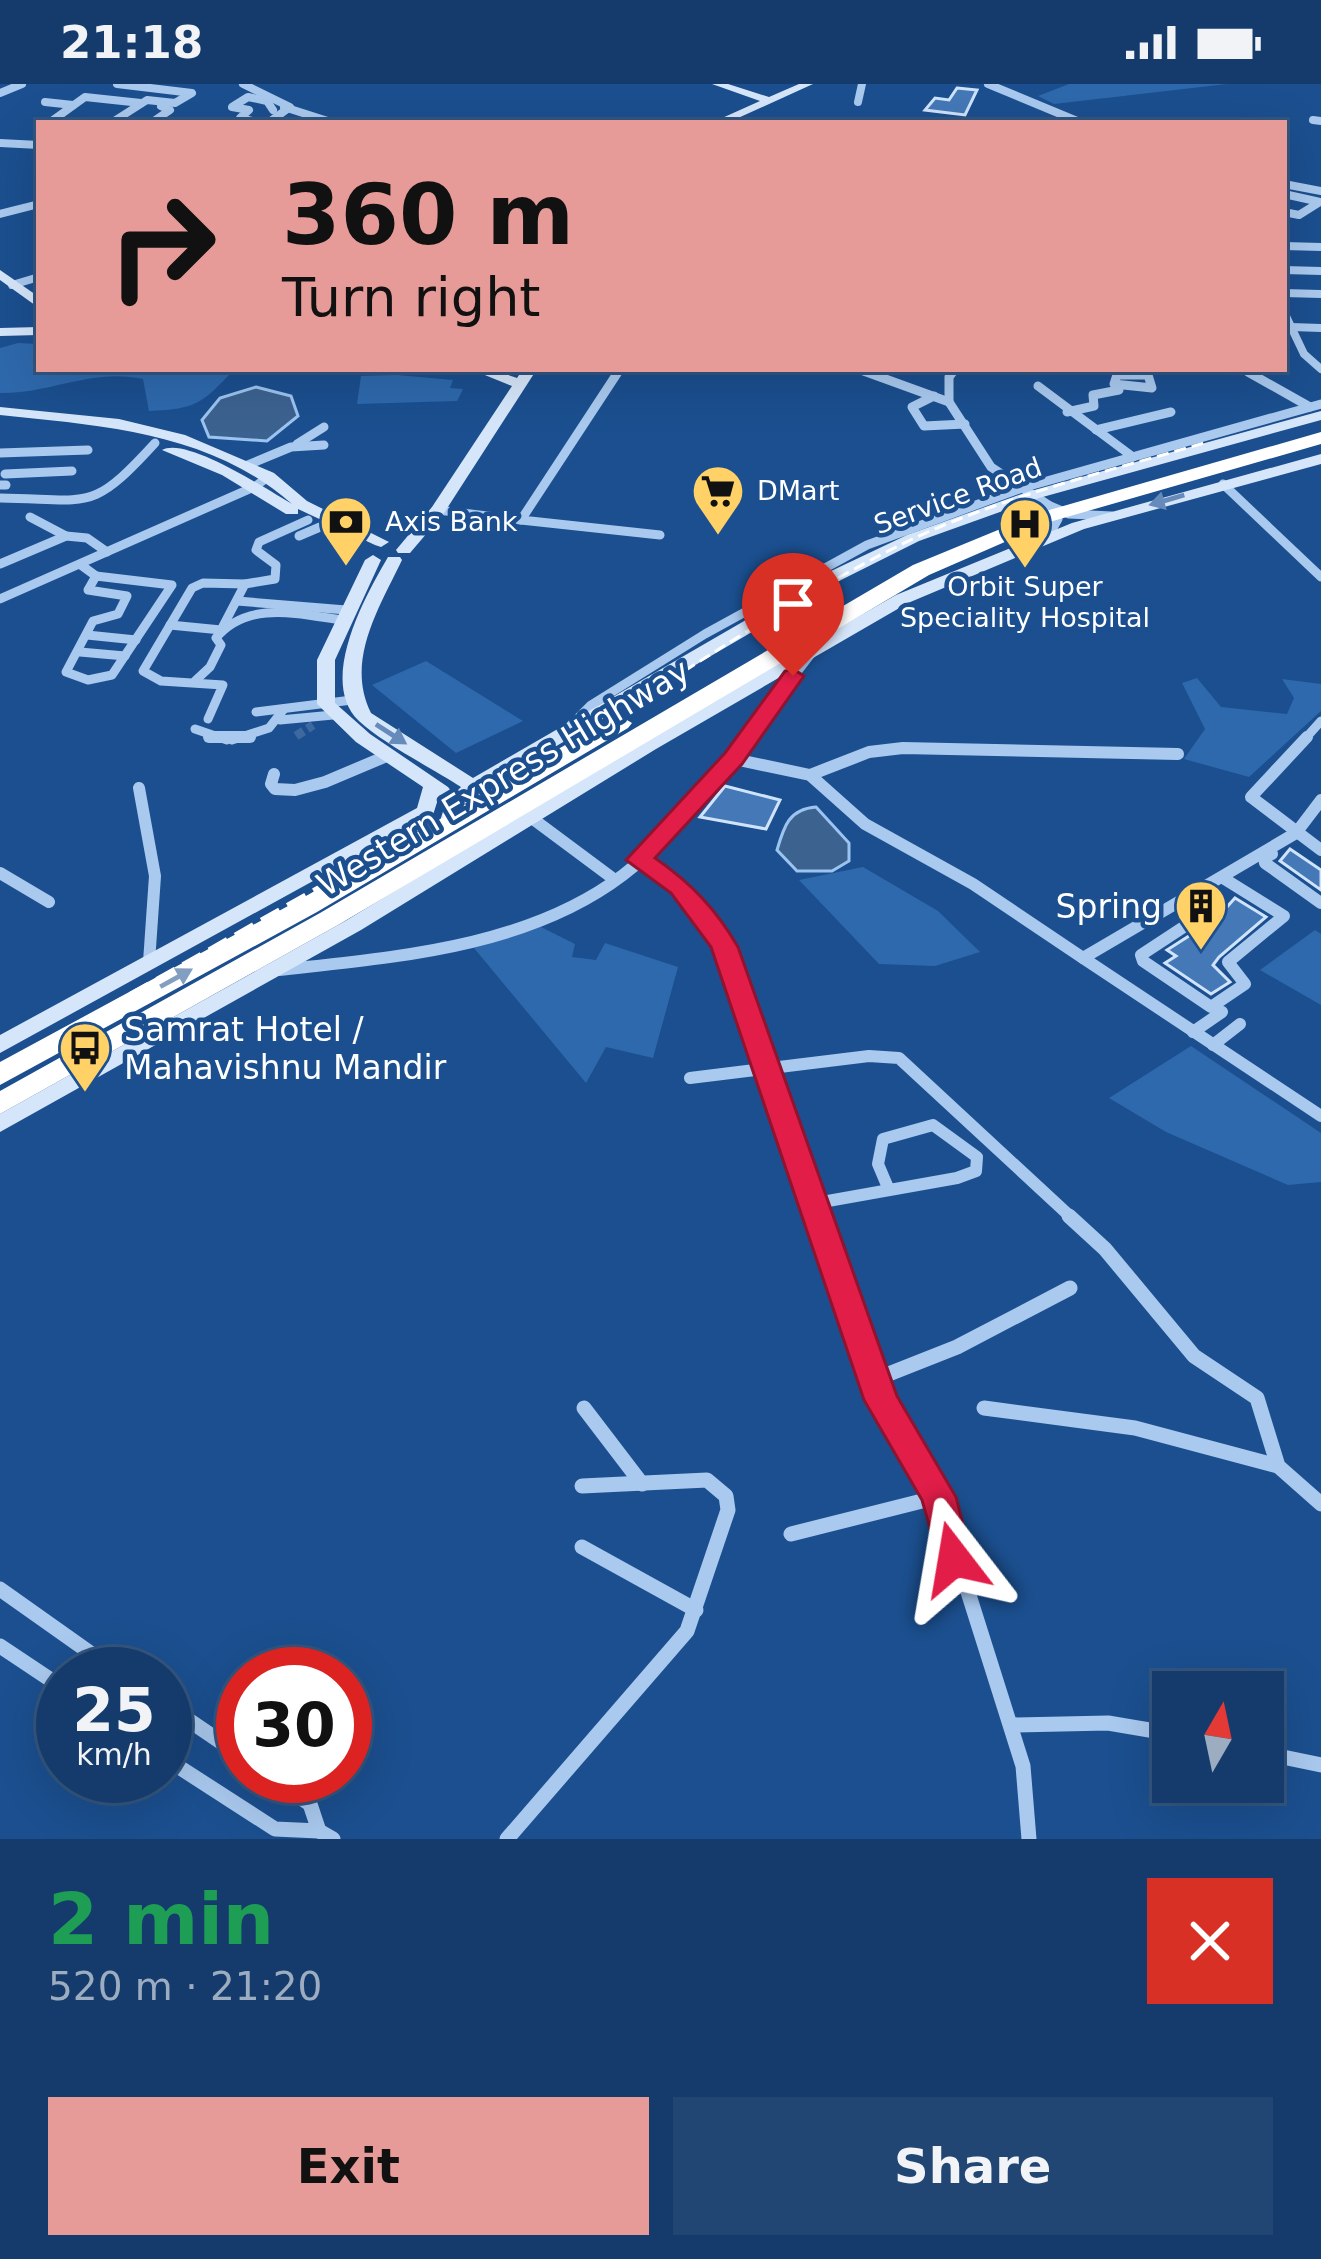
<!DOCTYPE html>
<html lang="en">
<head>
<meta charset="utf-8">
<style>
  :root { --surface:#143b6b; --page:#214673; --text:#f1f3f6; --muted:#9dadc1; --line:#33557e; --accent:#e69b98 }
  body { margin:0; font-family:"DejaVu Sans",sans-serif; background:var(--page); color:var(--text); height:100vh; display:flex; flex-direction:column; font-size:45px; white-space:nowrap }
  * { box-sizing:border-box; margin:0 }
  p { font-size:39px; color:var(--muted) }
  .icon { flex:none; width:66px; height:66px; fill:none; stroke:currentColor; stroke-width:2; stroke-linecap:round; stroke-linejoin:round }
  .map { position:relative; height:1755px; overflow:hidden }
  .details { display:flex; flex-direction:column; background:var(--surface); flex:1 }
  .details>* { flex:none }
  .top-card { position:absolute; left:36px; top:36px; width:1251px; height:252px; border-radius:0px; box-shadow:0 12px 48px #0002,0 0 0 3px var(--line); background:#e69b98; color:#111; overflow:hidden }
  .needle { width:78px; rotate:9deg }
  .buttons { position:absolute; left:1152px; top:1587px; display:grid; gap:24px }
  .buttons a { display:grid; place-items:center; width:132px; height:132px; border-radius:0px; background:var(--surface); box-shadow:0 12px 48px #0002,0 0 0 3px var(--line); font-size:60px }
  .speed { position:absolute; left:36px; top:1563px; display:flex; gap:24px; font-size:60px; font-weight:700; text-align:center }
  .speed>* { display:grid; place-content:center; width:156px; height:156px; border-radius:50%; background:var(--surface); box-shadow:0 12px 48px #0002,0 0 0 3px var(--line); line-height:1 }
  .speed small { font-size:30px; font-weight:400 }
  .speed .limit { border:18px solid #d22; background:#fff; color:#111 }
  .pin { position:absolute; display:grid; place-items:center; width:102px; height:102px; color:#fff; margin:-123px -51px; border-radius:50% 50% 50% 0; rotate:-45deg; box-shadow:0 0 12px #0007 }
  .pin .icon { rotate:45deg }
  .me { position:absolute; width:132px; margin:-66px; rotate:346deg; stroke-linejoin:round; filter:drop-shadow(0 0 9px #0008) }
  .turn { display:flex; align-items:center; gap:42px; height:252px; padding:0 48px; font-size:54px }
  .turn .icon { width:156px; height:156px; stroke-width:2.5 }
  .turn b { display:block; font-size:84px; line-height:102px }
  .round { display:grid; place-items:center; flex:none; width:126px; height:126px; border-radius:0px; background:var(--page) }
  .summary { display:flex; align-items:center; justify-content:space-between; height:204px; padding:0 48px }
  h1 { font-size:72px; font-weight:800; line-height:90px; color:#1e9e55 }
  .cta { display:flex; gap:24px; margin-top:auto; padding:24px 48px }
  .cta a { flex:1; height:138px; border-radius:0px; background:var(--accent); color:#111; font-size:48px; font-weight:800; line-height:138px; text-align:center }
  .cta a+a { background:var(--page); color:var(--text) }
  .status { display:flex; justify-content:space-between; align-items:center; height:84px; padding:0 60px; background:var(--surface); direction:ltr }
  .status svg { height:33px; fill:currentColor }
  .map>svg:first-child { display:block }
  .green { fill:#2e69ad }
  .water { fill:#3c6290; stroke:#9cc4f0; stroke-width:3 }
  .building { fill:#4478b7; stroke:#cfe3fa; stroke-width:3 }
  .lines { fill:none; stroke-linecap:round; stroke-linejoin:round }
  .street-tunnel { stroke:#3d69a0; stroke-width:9; stroke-dasharray:9 4.5; stroke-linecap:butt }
  .street-far3 { stroke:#a9c9ee; stroke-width:8 }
  .street-far2 { stroke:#a9c9ee; stroke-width:9 }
  .street-far1 { stroke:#a9c9ee; stroke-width:12 }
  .street { stroke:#a9c9ee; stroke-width:15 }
  .secondary { fill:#d6e6fa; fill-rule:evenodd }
  .highway { fill:#fff; fill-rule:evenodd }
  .rail-far1 { stroke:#fff; stroke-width:3; stroke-dasharray:12 6; stroke-linecap:butt }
  .rail { stroke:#fff; stroke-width:4.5; stroke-dasharray:21 9; stroke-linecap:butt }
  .oneway { fill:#668bba }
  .oneway2 { fill:#829ec1 }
  .route { fill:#e11d48; stroke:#92132f; stroke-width:3 }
  .labels { text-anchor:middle; stroke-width:9; stroke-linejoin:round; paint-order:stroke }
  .far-poi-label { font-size:27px; fill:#fff; stroke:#1b4f8f; text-anchor:start }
  .far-street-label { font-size:27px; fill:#fff; stroke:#1b4f8f }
  .street-label { font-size:33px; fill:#fff; stroke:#1b4f8f }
  .poi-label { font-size:33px; fill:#fff; stroke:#1b4f8f; text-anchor:end }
</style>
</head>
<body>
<div class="status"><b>21:18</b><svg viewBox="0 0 49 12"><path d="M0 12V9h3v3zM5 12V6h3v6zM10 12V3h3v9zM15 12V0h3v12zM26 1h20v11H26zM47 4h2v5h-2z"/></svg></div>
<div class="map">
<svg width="1321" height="1755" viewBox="0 0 1321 1755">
  <rect width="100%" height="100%" fill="#1b4f8f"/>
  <!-- green -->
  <g class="green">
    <path d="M 1069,0 L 1227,0 L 1054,20 L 1038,12 Z"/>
    <path d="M 18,259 L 39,260 L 39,285 L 235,285 C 202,319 198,325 149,327 L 143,295 C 92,284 50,310 0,309 L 0,264 Z"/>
    <path d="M 397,291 L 453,296 L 450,304 L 463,305 L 457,317 L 357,320 L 361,292 Z"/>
    <path d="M 426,577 L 523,637 L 456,669 L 372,601 Z"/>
    <path d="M 1197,594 L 1221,623 L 1287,630 L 1294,614 L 1282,595 L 1321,600 L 1321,627 L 1249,693 L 1184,675 L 1205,645 L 1182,599 Z"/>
    <path d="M 863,783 L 938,827 L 980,868 L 935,882 L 879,880 L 799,796 Z"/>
    <path d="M 539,842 L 575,860 L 572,873 L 596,876 L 605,859 L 678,883 L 653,974 L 606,963 L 586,999 L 474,864 Z"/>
    <path d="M 1315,846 L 1321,850 L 1321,921 L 1260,886 Z"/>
    <path d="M 1191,962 L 1321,1049 L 1321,1098 L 1288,1101 L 1166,1048 L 1109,1014 Z"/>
  </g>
  <!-- water -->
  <g class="water">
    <path d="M 256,303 L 291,312 L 298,332 L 267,357 L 209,353 L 202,336 L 220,314 Z"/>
    <path d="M 816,723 L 849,759 L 849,777 L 832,787 L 797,787 L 777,766 C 784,742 789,725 816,723 Z"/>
  </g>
  <!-- building -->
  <g class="building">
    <path d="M 957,4 L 977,6 L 965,31 L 925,26 L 935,14 L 949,16 Z"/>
    <path d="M 725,702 L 780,716 L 766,745 L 700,733 Z"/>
    <path d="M 1290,765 L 1321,786 L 1321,806 L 1280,777 Z"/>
    <path d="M 1235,814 L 1266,833 L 1219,873 L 1213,881 L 1230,898 L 1211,910 L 1165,879 L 1176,872 L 1167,866 L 1217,834 Z"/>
  </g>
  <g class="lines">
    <!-- street-tunnel -->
    <path class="street-tunnel" d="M 296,652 L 313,641"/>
    <!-- street-far3 -->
    <g class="street-far3">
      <path d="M 243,0 L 290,23 L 268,39"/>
      <path d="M 988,0 L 1082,39"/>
      <path d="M 0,9 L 22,0"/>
      <path d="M 45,18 L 73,21"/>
      <path d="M 858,18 L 862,0"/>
      <path d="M 284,23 L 334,39"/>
      <path d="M 1313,36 L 1321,37"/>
      <path d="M 252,37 L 240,34 L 249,26 L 232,23 L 248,13 L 267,17 L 273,26"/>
      <path d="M 49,39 L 85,13 L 141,19"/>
      <path d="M 111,39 L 147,16 L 175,19 L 192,9 L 117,0"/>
      <path d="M 151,39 L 170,26 L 161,22"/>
      <path d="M 0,59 L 39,61"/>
      <path d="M 1284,100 L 1321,107"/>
      <path d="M 1284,110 L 1320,118 L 1299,131 L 1284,128"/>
      <path d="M 0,130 L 39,120"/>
      <path d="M 1284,162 L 1321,163"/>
      <path d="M 1284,186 L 1321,187"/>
      <path d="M 12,201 L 39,193"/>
      <path d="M 1284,209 L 1321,210"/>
      <path d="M 1284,228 L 1304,270 L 1321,285"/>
      <path d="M 1291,243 L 1321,244"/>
    </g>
    <!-- street-far2 -->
    <g class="street-far2">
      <path d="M 620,285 L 521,436 L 660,451"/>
      <path d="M 858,285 L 949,318 L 991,383 L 1050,422"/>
      <path d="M 1248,288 L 1310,323"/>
      <path d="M 1117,291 L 1148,291 L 1152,304 L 1114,300 Z"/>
      <path d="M 1038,302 L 1133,373"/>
      <path d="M 934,312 L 912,323 L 924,342 L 965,340"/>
      <path d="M 949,318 L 949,293 L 955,285"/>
      <path d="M 1067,328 L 1094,322 L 1093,311 L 1119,306"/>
      <path d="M 1096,346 L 1171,328"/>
      <path d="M 297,360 L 324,343"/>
      <path d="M 0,369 L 88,366"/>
      <path d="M 248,381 L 291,363 L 324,361"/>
      <path d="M 5,390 L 72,387"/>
      <path d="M 1223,400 L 1321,493"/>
      <path d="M 0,401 L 6,401"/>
      <path d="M 0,414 C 91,415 90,430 155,359"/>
      <path d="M 438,426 L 521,436"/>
      <path d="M 66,452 L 87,454 L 107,468"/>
      <path d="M 299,452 L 320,443"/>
      <path d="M 1048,453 L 1058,435 L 1050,422 L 1069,430 L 1112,432"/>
      <path d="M 0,480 L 66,452 L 30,433"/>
      <path d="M 81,481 L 96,492"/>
      <path d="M 96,492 L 172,501 L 112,591 L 88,596 L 66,588 L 93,537 L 118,530 L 127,512 L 88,506 Z"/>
      <path d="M 0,515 L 256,402 L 269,392"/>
      <path d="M 237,517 L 346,526"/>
      <path d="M 170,541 L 221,546 L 245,500 L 275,495 L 276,481 L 256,466 L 259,458 L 308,436"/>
      <path d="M 87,551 L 136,556"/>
      <path d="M 80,568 L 125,572"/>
      <path d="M 195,597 L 210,583 L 221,561 L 216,554 C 248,516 298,530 342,536"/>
      <path d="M 256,628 L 352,616"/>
      <path d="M 208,635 L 223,601 L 161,597 L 143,587 L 192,504 L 203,499 L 245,500"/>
      <path d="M 280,636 L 333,631"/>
      <path d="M 570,642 L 591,621 L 705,550 L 867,461 L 1022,404 L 1321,320"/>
      <path d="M 195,645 L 227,656"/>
      <path d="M 232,656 L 269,644 L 284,625"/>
      <path d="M 744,656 L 811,570"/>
      <path d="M 1304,656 L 1321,637"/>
    </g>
    <!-- street-far1 -->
    <g class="street-far1">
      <path d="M 209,653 L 250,653"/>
      <path d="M 1307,653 L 1251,713 L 1321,766"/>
      <path d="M 734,675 L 810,691 L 865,740 L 973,800 L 1083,874 L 1296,749 L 1321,716"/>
      <path d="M 274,690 L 271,700 L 275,705 L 295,706 L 325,698 L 389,671"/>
      <path d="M 810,691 L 869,668 L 903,664 L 1178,670"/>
      <path d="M 139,704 L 155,792 L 149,878"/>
      <path d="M 525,729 L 615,796"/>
      <path d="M 1272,770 L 1264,774 L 1265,779 L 1321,819"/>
      <path d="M 639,776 L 687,814 L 725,863 L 819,1135"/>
      <path d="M 0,789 L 49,818"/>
      <path d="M 1211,825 L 1141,871 L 1143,877 L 1211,923 L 1245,900 L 1228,878 L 1284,832 L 1223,794"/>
      <path d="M 1083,874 L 1321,1032"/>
      <path d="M 279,886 C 395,873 527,864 623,791 C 671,755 710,700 746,653"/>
      <path d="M 1193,948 L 1222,928"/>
      <path d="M 1213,961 L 1240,940"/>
      <path d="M 690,994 L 869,972 L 899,974 L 1073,1135"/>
      <path d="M 811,1120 L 957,1094 L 976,1087 L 977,1073 L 933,1041 L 883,1055 L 878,1080 L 889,1106"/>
    </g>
    <!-- street -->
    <g class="street">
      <path d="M 818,1132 L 881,1316 L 938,1413 L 1023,1682 L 1029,1755"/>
      <path d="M 1069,1132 L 1105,1165 L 1194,1272 L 1257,1314 L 1278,1382 L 1321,1420"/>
      <path d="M 876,1295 L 957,1263 L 1070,1204"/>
      <path d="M 584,1324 L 642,1400"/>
      <path d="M 984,1324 L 1135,1344 L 1278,1382"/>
      <path d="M 791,1450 L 938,1413"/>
      <path d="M 582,1463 L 696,1526"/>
      <path d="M 0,1505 L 120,1590"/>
      <path d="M 0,1562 L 63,1604"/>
      <path d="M 165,1620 L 243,1673"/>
      <path d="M 1011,1641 L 1108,1639 L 1173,1650"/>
      <path d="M 1263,1669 L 1321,1681"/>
      <path d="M 165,1674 L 275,1745 L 319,1747 L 333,1755"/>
      <path d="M 270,1692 L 310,1720 L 319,1747"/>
      <path d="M 507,1755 L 687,1547 L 728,1426 L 726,1412 L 707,1396 L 582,1402"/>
    </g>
    <!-- secondary -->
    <g class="secondary">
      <path d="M 712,0 L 728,0 L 769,13 L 799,0 L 813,0 L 727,39 L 711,39 L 760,17 Z"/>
      <path d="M 0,186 L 39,213 L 39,224 L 0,196 Z"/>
      <path d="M 39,243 L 39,251 L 0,252 L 0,244 Z"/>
      <path d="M 470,285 L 491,285 L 517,294 L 523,285 L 537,285 L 444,429 L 410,469 L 398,469 L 396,466 L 432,423 L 512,302 Z"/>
      <path d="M 0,323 L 119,335 L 185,351 L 274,389 L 307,417 L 389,458 L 381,463 L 375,461 L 298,425 L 298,430 L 286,430 L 222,391 L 162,366 C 186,352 268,406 292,420 C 210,348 104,342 0,331 Z"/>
      <path d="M 1321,327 L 1321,336 L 1039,414 L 919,457 L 841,496 L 486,703 L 494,710 L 491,714 L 474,712 L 465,720 L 457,741 L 450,743 L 440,737 L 446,718 L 461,703 C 433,685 381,658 359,637 C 317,597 366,511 388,473 L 400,473 L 402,476 C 379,524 345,577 371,629 L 473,694 L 829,488 L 907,451 L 1027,408 Z"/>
      <path d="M 1321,370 L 1321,380 L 1084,445 L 908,519 L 656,665 L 361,846 L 0,1048 L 0,1030 L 347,836 L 642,657 L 896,511 L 1072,439 Z"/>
      <path d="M 373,471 L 381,476 L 335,576 L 335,619 L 370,650 L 448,703 L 451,707 L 439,712 L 433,731 L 0,969 L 0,951 L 417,724 L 423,703 L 356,658 L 317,620 L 317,576 L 365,476 Z"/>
    </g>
    <!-- highway -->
    <g class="highway">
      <path d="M 1321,348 L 1321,360 L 1053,437 L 929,491 L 338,841 L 0,1030 L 0,1007 L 320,829 L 913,481 L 1039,429 Z"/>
      <path d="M 620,632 L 632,639 L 628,644 L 317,828 L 0,1001 L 0,978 L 299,816 Z"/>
    </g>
    <!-- rail-far1 -->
    <path class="rail-far1" d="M 579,656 C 684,587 789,517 900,461 C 996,414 1102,389 1204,359"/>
    <!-- rail -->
    <path class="rail" d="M 0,984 L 584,653"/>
  </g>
  <!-- one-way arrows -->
  <defs><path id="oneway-solid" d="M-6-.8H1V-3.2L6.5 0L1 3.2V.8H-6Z" transform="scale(3)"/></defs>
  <g class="oneway">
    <use href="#oneway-solid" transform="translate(1167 416) rotate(164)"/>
    <use href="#oneway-solid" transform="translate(391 650) rotate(33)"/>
  </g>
  <use class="oneway2" href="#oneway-solid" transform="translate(176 894) rotate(-29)"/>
  <!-- route -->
  <path class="route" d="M 793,585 L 804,592 L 742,680 L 655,774 C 691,799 716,825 738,863 L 897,1312 L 956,1413 L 972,1475 L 967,1486 L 954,1491 L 942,1486 L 922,1416 L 864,1316 L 711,863 L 671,809 L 626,776 L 725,669 L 785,587 Z"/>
  <!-- icons -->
  <defs>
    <g id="supermarket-pin" transform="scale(2.7)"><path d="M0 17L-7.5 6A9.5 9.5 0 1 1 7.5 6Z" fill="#ffd166" stroke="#1b4f8f"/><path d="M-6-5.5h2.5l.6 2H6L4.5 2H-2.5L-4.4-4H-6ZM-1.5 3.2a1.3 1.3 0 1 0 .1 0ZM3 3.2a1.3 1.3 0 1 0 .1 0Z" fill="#111"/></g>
    <g id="bank-pin" transform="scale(2.7)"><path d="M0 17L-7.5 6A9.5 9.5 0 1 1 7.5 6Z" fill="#ffd166" stroke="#1b4f8f"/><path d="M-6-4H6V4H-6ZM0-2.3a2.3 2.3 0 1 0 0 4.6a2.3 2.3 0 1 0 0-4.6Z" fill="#111"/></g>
    <g id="hospital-pin" transform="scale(2.7)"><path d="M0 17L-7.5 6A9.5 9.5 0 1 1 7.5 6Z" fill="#ffd166" stroke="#1b4f8f"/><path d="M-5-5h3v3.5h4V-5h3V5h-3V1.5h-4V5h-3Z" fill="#111"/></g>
    <g id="building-pin" transform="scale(2.7)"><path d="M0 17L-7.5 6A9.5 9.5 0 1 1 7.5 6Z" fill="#ffd166" stroke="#1b4f8f"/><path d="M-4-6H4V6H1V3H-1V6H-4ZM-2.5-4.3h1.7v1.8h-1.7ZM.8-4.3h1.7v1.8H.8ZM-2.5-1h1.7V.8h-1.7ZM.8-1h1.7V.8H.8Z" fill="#111"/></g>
    <g id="bus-pin" transform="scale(2.7)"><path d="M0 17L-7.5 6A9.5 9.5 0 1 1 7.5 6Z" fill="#ffd166" stroke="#1b4f8f"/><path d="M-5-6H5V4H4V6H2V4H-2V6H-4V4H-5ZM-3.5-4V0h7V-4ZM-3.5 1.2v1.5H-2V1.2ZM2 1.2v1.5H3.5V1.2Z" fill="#111"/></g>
  </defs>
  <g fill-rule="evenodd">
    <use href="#supermarket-pin" x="718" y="407"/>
    <use href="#bank-pin" x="346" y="438"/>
    <use href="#hospital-pin" x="1025" y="440"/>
    <use href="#building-pin" x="1201" y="822"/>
    <use href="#bus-pin" x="85" y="964"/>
  </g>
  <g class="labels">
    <!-- far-poi labels -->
    <g class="far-poi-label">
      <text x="757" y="416">DMart</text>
      <text x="385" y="447">Axis Bank</text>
      <text x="1025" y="512" text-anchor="middle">Orbit Super<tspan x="1025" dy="31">Speciality Hospital</tspan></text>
    </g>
    <!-- far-street labels -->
    <g class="far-street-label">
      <text transform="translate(958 412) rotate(-20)" y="9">Service Road</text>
    </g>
    <!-- street labels -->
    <g class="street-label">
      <text transform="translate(503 693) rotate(-31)" y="12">Western Express Highway</text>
    </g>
    <!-- poi labels -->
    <g class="poi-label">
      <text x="1162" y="834">Spring</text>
      <text x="124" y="957" text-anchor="start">Samrat Hotel /<tspan x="124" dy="38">Mahavishnu Mandir</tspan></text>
    </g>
  </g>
</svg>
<div class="buttons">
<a><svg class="needle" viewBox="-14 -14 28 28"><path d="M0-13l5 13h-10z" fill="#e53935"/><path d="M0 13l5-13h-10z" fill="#9dadc1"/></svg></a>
</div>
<div class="speed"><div>25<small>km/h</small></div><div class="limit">30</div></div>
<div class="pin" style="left:793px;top:592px;background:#d93025"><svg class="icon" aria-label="arrive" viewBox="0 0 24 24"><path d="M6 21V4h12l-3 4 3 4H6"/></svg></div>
<svg class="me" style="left:954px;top:1475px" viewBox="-20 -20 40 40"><path d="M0-17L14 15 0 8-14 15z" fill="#e11d48" stroke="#fff" stroke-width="4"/></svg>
<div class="top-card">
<div class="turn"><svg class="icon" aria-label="right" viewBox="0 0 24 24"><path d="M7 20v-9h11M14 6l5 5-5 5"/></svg><div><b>360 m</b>Turn right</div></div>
</div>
</div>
<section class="details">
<div class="summary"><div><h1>2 min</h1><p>520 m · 21:20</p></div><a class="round" style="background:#d93025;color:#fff"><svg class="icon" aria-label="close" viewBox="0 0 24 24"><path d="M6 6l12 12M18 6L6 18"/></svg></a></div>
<div class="cta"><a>Exit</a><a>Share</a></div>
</section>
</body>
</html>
